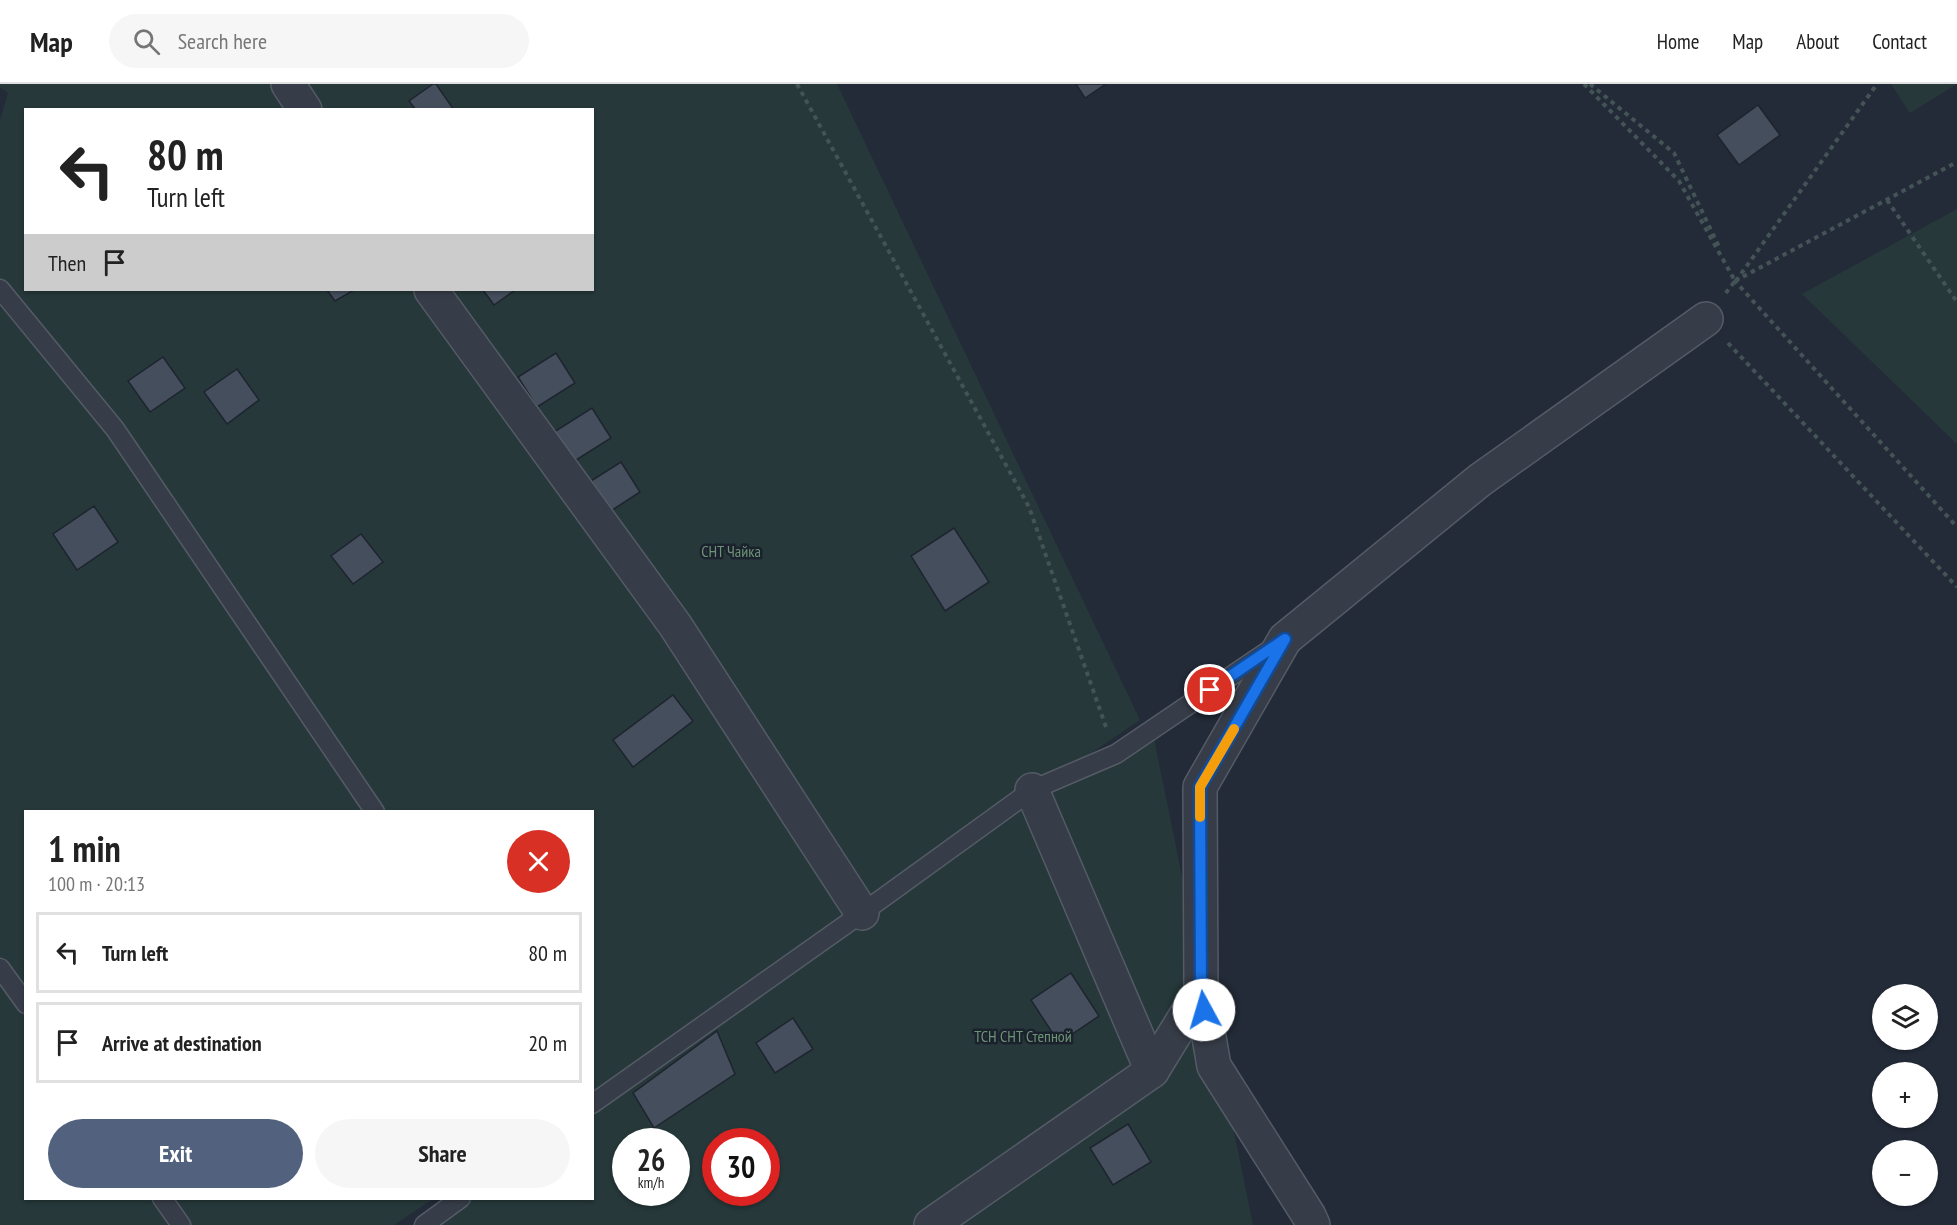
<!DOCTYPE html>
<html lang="en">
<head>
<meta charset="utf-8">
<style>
  :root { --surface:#fff; --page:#f6f6f6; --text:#222; --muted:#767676; --line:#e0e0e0; --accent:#52617e }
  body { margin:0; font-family:"PT Sans Narrow",sans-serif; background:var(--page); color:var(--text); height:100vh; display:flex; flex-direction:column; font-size:22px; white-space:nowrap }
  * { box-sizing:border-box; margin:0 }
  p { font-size:20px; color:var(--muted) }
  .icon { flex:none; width:33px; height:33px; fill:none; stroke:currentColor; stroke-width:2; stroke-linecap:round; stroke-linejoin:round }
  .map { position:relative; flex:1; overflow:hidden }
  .side { position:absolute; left:24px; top:726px; width:570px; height:390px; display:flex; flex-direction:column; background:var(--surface); border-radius:0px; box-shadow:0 2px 4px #0004 }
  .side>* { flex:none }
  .hud { position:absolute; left:24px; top:24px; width:570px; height:183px; border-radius:0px; box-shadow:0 2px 4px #0004; background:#fff; color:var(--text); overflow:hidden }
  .fabs { position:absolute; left:1872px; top:900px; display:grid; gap:12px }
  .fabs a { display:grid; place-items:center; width:66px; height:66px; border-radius:50%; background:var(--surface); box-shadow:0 2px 4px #0004; font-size:30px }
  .speed { position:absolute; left:612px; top:1044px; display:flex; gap:12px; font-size:30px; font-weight:700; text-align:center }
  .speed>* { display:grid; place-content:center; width:78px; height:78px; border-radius:50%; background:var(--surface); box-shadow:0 2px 4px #0004; line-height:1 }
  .speed small { font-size:15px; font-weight:400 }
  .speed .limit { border:9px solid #d22; background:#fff; color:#111 }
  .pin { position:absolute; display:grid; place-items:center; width:51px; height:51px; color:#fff; margin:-26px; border:3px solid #fff; border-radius:50%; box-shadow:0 2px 6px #0007 }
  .me { position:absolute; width:66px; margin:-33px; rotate:354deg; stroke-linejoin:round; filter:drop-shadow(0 0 4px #0008) }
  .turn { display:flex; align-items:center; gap:21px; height:126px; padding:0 24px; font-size:27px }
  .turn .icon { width:78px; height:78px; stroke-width:2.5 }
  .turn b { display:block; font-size:42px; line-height:51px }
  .then { display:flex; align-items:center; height:57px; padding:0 24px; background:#0003; gap:12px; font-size:22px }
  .round { display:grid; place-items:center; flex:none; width:63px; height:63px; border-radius:32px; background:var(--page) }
  .headline { display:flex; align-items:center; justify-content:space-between; height:102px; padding:0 24px }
  h1 { font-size:36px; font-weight:700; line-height:45px }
  .primary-button { display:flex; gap:12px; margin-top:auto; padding:12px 24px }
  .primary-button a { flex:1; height:69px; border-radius:36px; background:var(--accent); color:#fff; font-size:24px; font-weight:700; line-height:69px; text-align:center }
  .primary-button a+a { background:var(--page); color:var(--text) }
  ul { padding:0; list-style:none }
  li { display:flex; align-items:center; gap:18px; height:81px; margin:0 12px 9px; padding:0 12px; border:3px solid var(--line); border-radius:0px }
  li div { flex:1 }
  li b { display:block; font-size:22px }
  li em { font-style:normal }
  header { display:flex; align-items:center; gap:36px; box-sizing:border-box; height:84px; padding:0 30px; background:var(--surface); border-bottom:2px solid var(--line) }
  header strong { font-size:28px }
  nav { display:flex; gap:33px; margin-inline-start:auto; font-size:21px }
  .search { width:420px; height:54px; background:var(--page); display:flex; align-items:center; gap:15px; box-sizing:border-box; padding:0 21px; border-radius:33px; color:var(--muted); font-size:22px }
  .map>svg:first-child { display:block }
  .green { fill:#26383a; fill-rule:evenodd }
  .building { fill:#444e5c; stroke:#1e242f; stroke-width:1.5 }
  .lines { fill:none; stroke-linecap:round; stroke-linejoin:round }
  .service-casing { stroke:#545b66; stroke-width:21 }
  .minor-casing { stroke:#545b66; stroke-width:36 }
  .path { stroke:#435356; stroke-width:4; stroke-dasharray:4.5 4.5; stroke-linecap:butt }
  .service { stroke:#373d48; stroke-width:18 }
  .minor { stroke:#373d48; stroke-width:33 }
  .route-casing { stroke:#114b97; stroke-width:15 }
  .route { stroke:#1a73e8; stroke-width:10 }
  .slow { stroke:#f59e0b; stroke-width:10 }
  .labels { text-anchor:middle; stroke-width:5; stroke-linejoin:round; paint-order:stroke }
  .park-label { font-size:16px; fill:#6b9375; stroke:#1c222d }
</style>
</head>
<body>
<header>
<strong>Map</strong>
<div class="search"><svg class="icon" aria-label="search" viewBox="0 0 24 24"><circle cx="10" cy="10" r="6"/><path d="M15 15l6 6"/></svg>Search here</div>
<nav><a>Home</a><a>Map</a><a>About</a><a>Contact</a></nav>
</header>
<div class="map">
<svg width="1957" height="1141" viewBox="0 0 1957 1141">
  <rect width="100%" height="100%" fill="#232b38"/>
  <!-- green -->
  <g class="green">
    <path d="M 0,0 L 837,0 L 1140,636 L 593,1007 L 592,728 L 26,728 L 26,1114 L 433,1115 L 394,1141 L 0,1141 L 0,37 L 8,9 L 0,3 ZM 26,26 L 592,26 L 592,206 L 26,206 Z"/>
    <path d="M 1891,0 L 1957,0 L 1910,29 Z"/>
    <path d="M 1957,125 L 1957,360 L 1802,210 Z"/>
    <path d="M 1150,635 L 1253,1141 L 422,1141 L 460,1115 L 592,1114 L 593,1022 ZM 626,1058 L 676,1058 L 676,1108 L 626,1108 ZM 716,1058 L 766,1058 L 766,1108 L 716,1108 Z"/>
  </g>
  <!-- building -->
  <g class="building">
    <path d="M 433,0 L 436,0 L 454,26 L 416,26 L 409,17 Z"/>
    <path d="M 1076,0 L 1106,0 L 1085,14 Z"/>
    <path d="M 1758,21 L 1780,51 L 1739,81 L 1717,51 Z"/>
    <path d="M 327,206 L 354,206 L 335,217 Z"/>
    <path d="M 483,206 L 515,206 L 494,221 Z"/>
    <path d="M 556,269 L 575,299 L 537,323 L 518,293 Z"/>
    <path d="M 163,273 L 185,304 L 150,328 L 128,297 Z"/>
    <path d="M 237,285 L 259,316 L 227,340 L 204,308 Z"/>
    <path d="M 592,324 L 611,354 L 573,378 L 554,348 Z"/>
    <path d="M 621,378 L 640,408 L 603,432 L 583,402 Z"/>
    <path d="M 94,422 L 118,458 L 77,486 L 53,450 Z"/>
    <path d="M 954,444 L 989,498 L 945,527 L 911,472 Z"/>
    <path d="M 361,450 L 383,478 L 353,500 L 331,472 Z"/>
    <path d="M 673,611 L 693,637 L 633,683 L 613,656 Z"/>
    <path d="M 1071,889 L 1099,932 L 1059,959 L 1031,916 Z"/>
    <path d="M 793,934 L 813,965 L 775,989 L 756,959 Z"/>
    <path d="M 717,947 L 735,990 L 654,1044 L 633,1009 Z"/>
    <path d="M 1128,1040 L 1151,1078 L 1113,1101 L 1090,1064 Z"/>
  </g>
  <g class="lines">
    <!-- service casing -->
    <g class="service-casing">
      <g id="service">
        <path d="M 0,205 L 115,345 L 375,728"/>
        <path d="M 0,884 L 26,920"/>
        <path d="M 592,1020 L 862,829 L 1032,706 L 1116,670 L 1274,563"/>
        <path d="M 162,1114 L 181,1141"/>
        <path d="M 424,1141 L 461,1114"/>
      </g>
    </g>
    <!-- minor casing -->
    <g class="minor-casing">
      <g id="minor">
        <path d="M 288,0 L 305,26"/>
        <path d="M 431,206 L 675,541 L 862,829"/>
        <path d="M 1032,706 L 1152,987"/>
        <path d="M 931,1141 L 1152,987 L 1201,907"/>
        <path d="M 1313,1141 L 1309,1132 L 1214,982 L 1201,907 L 1200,703 L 1285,555 L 1480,396 L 1706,235"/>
      </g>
    </g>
    <!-- path -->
    <g class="path">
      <path d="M 797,0 L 1029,423 L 1107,646"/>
      <path d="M 1584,0 L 1679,97 L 1735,197 L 1725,210"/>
      <path d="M 1590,0 L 1674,69 L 1720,165"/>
      <path d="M 1887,116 L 1957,218"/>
      <path d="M 1734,196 L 1957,443"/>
      <path d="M 1735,197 L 1957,78"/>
      <path d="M 1736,197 L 1877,0"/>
      <path d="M 1728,259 L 1957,503"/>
    </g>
    <!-- service -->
    <use href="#service" class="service"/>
    <!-- minor -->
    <use href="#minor" class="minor"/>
  </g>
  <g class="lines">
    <!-- route casing -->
    <g class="route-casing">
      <path id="route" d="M 1204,926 L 1201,907 L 1200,703 L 1285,555 L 1210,606"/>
    </g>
    <!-- route -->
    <use href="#route" class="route"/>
    <!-- slow -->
    <path class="slow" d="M 1200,733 L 1200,703 L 1234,645"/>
  </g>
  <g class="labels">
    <!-- park labels -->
    <g class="park-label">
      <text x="731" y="473">СНТ Чайка</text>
      <text x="1023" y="958">ТСН СНТ Степной</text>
    </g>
  </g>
</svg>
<div class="fabs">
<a><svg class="icon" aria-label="layers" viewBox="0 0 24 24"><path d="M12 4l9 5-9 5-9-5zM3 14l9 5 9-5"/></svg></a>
<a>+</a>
<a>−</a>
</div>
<div class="speed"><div>26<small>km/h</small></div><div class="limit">30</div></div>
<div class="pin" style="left:1210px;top:606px;background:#d93025"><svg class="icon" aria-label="arrive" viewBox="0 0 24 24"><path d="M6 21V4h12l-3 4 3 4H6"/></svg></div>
<svg class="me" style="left:1204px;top:926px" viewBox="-20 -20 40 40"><circle r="19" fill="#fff"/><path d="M0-13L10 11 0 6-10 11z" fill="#1a73e8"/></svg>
<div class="hud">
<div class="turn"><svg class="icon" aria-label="left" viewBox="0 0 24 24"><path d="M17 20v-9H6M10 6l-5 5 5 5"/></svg><div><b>80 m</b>Turn left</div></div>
<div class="then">Then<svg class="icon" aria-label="arrive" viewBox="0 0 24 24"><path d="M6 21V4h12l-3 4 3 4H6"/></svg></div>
</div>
<section class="side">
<div class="headline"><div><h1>1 min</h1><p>100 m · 20:13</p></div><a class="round" style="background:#d93025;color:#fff"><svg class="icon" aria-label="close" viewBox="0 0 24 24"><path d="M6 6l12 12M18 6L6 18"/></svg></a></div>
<ul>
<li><svg class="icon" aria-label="left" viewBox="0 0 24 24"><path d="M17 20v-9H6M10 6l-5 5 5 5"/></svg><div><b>Turn left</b></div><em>80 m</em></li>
<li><svg class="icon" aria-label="arrive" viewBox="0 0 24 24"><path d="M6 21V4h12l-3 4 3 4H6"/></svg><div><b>Arrive at destination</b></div><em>20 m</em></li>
</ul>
<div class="primary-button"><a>Exit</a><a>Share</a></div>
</section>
</div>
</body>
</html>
